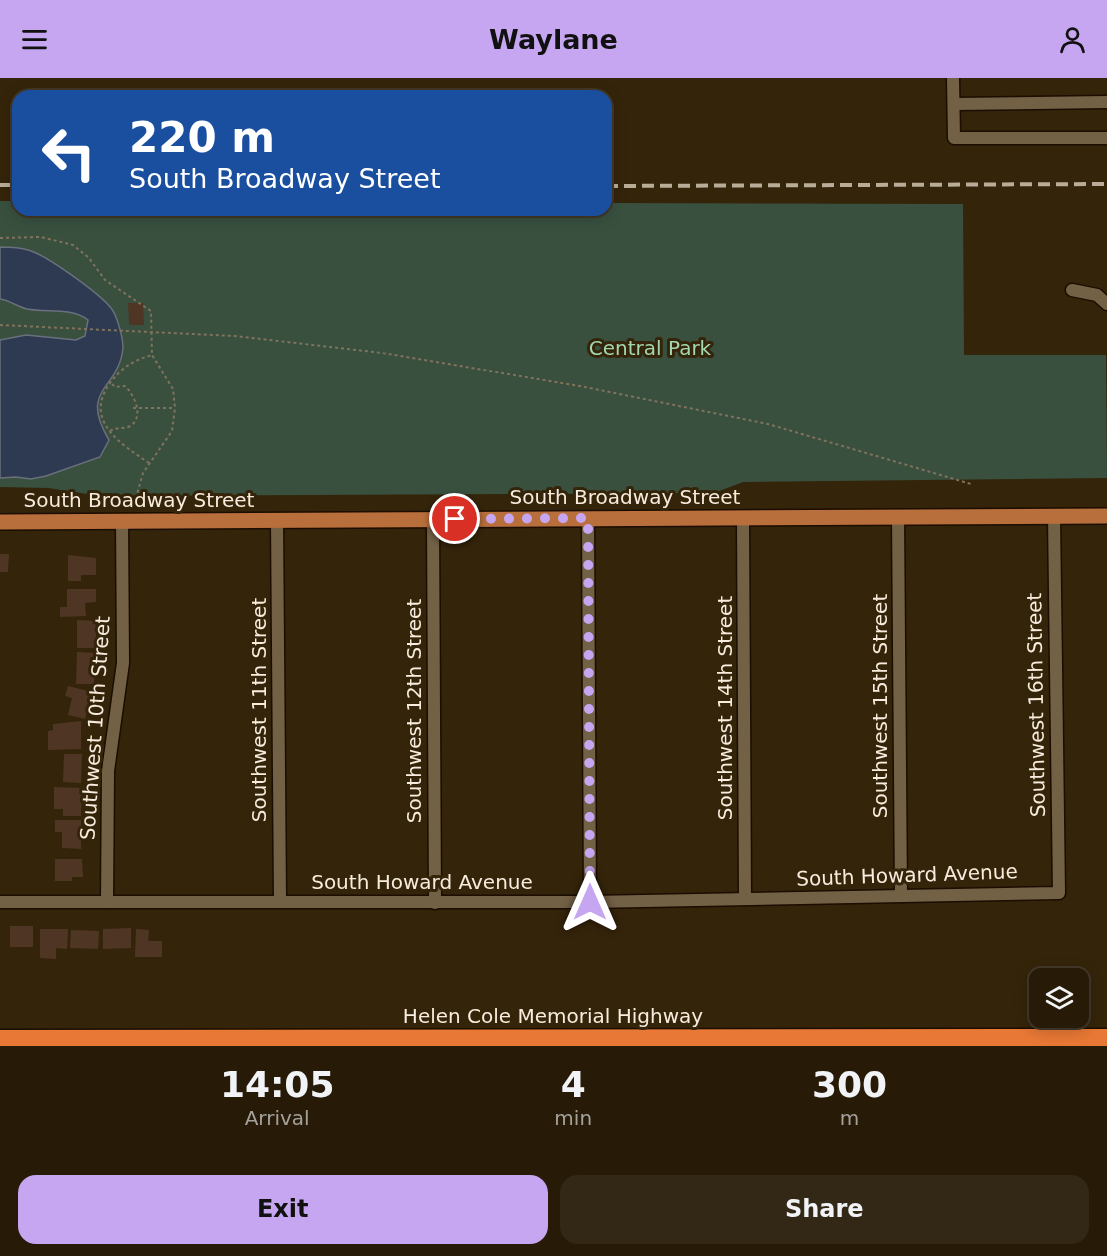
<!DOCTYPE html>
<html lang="en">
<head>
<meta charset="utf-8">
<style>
  :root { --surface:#271b08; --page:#332816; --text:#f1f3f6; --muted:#a4a19c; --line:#433929; --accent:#c6a6f0 }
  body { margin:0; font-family:"DejaVu Sans",sans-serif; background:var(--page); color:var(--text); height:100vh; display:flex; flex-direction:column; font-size:22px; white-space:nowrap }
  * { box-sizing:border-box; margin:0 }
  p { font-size:20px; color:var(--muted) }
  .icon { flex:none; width:33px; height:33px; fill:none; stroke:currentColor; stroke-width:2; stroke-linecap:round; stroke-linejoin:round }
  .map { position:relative; height:968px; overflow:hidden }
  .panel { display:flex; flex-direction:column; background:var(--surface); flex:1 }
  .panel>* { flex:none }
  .banner { position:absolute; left:12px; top:12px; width:600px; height:126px; border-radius:18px; box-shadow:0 3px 15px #0003,0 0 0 2px var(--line); background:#1a4fa0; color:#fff; overflow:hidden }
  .tools { position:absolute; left:1029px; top:890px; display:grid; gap:12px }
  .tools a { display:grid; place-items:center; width:60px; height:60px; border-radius:12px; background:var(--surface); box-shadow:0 3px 15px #0003,0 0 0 2px var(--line); font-size:30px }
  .pin { position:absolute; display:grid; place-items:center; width:51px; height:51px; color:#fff; margin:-26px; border:3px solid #fff; border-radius:50%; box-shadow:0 2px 6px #0007 }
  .me { position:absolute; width:66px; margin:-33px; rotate:0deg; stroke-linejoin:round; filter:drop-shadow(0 0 4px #0008) }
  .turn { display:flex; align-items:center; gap:21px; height:126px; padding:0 18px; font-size:27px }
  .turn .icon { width:78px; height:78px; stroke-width:2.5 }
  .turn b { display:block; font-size:42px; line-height:51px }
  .eta { display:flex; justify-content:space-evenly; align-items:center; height:102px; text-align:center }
  .eta b { font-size:36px; font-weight:700; line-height:42px }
  .action { display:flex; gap:12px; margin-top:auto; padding:12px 18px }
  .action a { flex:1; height:69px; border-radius:18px; background:var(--accent); color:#111; font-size:24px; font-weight:700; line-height:69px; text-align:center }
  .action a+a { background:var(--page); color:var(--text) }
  header { display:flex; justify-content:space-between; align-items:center; height:78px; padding:0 18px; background:var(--accent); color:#111; font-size:27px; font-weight:700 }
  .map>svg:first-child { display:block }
  .green { fill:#39503f }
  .water { fill:#2e3a52; stroke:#6a6f7c; stroke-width:1.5 }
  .building { fill:#4f3624 }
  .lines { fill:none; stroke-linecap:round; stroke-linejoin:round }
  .minor-casing { stroke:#1b0d00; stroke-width:15 }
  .major-casing { stroke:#1b0d00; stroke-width:18 }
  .highway-casing { stroke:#1b0d00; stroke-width:21 }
  .path { stroke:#80725c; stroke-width:2; stroke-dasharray:3 3; stroke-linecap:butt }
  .minor { stroke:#736146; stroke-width:12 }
  .major { stroke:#b96f3c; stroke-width:15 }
  .highway { stroke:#e87835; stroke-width:18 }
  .rail { stroke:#b9ad9a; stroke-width:4; stroke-dasharray:12 6; stroke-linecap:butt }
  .route { stroke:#c6a6f0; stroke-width:10; stroke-dasharray:0 18 }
  .labels { text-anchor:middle; stroke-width:6; stroke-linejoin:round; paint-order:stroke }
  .park-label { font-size:20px; fill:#a2d7b1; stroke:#34240a }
  .street-label { font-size:20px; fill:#f7ecdd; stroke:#34240a }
</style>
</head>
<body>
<header><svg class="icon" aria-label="menu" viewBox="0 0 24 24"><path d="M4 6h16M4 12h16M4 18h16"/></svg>Waylane<svg class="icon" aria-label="person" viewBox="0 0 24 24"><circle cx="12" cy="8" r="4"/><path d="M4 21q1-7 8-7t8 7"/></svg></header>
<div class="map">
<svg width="1107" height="968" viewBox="0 0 1107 968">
  <rect width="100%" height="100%" fill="#34240a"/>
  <!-- green -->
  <path class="green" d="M 0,123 L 18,123 L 18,132 L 606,132 L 606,125 L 963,126 L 964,277 L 1106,277 L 1107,400 L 743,404 L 714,415 L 101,418 L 48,410 L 0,409 Z"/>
  <!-- water -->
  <path class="water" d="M 0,169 C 9,169 19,169 28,172 C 45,176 99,215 111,230 C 117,237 123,260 123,270 C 119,312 78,310 109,362 L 100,379 L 46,398 L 31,401 L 16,399 L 0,400 L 0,262 L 26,257 L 76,262 L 85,258 L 88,242 C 71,229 48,235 27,231 C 18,229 9,222 0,221 Z"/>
  <!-- building -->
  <g class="building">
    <path d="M 128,225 L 143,225 L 144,247 L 129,247 Z"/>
    <path d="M 0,476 L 9,476 L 8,494 L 0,494 Z"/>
    <path d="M 68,477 L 96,480 L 96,497 L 81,497 L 81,503 L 68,503 Z"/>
    <path d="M 67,511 L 96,511 L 96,524 L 85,525 L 86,538 L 60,539 L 60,529 L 67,529 Z"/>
    <path d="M 77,542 L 96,543 L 96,570 L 77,570 Z"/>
    <path d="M 77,574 L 96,575 L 94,606 L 76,606 Z"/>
    <path d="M 68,608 L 92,614 L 85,641 L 68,637 L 72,620 L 65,618 Z"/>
    <path d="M 81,643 L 81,671 L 48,672 L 48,653 L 53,652 L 53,646 Z"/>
    <path d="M 64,676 L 82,676 L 81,705 L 63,704 Z"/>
    <path d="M 54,709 L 82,710 L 81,738 L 63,738 L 63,731 L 54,731 Z"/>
    <path d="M 55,742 L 81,742 L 81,771 L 62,770 L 62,754 L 55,754 Z"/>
    <path d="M 55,781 L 82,781 L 83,799 L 72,799 L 72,803 L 55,803 Z"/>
    <rect x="10" y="848" width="23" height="21"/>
    <path d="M 131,850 L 131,870 L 103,871 L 103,851 Z"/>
    <path d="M 40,851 L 68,851 L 67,871 L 56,870 L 56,881 L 40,880 Z"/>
    <path d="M 136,851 L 149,852 L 148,863 L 162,863 L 162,879 L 135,879 Z"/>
    <path d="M 71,852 L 99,853 L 98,871 L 70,870 Z"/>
  </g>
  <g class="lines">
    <!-- minor casing -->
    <g class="minor-casing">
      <g id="minor">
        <path d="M 953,0 L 954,60 L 1107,60"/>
        <path d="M 954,26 L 1107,24"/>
        <path d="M 1072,212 L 1097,217 L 1107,226"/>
        <path d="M 898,438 L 901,818"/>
        <path d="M 743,439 L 745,821"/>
        <path d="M 588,440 L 590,824"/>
        <path d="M 277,441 L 280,822"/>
        <path d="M 433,441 L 435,825"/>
        <path d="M 0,824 L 590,824 L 1059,815 L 1054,438"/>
        <path d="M 107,824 L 108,693 L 123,585 L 122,442"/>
      </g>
    </g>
    <!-- major casing -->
    <g class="major-casing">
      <path id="major" d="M 0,444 L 1107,438"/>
    </g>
    <!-- highway casing -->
    <g class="highway-casing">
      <path id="highway" d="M 0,961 L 1107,960"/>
    </g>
    <!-- path -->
    <g class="path">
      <path d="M 0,160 L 41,159 L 73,167 L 89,180 L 105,202 L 151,233 L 152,277 L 173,311 L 175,330 L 172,353 L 143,395 L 135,423"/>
      <path d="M 0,247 L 235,258 L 382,275 L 580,308 L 768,346 L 971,406"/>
      <path d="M 133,330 L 175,330"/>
      <path d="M 110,353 C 116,349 121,351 128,349 C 146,341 134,316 125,308 L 115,309 L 111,305"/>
      <path d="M 149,385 C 121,366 83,343 110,305 C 121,290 134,282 152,277"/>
    </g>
    <!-- minor -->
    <use href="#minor" class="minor"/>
    <!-- major -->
    <use href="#major" class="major"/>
    <!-- highway -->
    <use href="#highway" class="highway"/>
    <!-- rail -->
    <g class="rail">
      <path d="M 0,107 L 18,107"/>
      <path d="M 606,108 L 1107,106"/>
    </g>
  </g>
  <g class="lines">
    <!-- route -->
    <path class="route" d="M 455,441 L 588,440 L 590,824"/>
  </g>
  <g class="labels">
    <!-- park labels -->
    <g class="park-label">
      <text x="650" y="277">Central Park</text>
    </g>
    <!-- street labels -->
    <g class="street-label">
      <text x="625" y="426">South Broadway Street</text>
      <text x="139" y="429">South Broadway Street</text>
      <text transform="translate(1036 627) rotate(-91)" y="7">Southwest 16th Street</text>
      <text transform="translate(880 628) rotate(-90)" y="7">Southwest 15th Street</text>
      <text transform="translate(725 630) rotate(-90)" y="7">Southwest 14th Street</text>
      <text transform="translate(259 632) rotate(-90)" y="7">Southwest 11th Street</text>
      <text transform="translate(414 633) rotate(-90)" y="7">Southwest 12th Street</text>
      <text transform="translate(95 650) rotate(-86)" y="7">Southwest 10th Street</text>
      <text transform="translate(907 797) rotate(-2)" y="7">South Howard Avenue</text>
      <text x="422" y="811">South Howard Avenue</text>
      <text x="553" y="945">Helen Cole Memorial Highway</text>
    </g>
  </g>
</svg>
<div class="tools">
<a><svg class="icon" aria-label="layers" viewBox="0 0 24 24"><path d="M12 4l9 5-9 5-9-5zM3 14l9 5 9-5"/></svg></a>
</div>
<div class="pin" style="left:455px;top:441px;background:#d93025"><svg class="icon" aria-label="arrive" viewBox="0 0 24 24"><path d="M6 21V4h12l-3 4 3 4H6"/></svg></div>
<svg class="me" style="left:590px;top:824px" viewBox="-20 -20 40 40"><path d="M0-17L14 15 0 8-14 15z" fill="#c6a6f0" stroke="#fff" stroke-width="4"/></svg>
<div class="banner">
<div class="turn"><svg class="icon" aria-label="left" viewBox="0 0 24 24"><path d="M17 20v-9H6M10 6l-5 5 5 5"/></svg><div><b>220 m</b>South Broadway Street</div></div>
</div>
</div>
<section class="panel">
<div class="eta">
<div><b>14:05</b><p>Arrival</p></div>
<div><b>4</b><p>min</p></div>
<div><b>300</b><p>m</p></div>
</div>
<div class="action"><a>Exit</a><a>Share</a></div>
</section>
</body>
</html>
